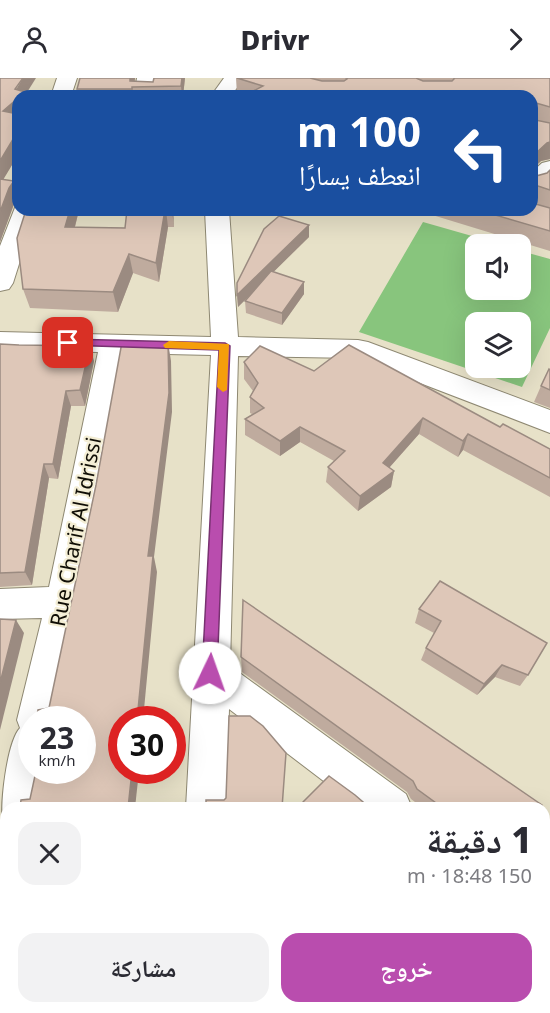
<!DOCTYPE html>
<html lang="ar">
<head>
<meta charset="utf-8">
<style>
  :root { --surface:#fff; --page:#f2f2f3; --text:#2b2b33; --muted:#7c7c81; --accent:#b94dae }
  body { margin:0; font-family:"Noto Sans","Noto Naskh Arabic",sans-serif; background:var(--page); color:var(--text); direction:rtl; height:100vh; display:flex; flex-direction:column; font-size:22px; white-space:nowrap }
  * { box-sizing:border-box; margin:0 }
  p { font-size:20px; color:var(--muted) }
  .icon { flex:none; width:33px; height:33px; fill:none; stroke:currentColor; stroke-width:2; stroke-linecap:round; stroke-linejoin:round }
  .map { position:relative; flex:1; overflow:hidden; direction:ltr }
  .details { position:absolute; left:0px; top:724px; width:550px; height:212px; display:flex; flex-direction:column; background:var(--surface); border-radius:18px 18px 0 0; box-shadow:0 6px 24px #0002; direction:rtl }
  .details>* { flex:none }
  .top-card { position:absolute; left:12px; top:12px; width:526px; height:126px; border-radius:18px; box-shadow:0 6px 24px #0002; direction:rtl; background:#1a4fa0; color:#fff; overflow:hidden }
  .buttons { position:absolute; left:465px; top:156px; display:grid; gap:12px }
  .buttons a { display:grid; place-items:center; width:66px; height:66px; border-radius:12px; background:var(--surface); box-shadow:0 6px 24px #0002; font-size:30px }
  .speed { position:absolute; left:18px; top:628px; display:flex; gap:12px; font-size:30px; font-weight:700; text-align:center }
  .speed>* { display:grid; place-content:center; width:78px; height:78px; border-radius:50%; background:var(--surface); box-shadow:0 6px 24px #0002; line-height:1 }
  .speed small { font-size:15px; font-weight:400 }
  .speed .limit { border:9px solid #d22; background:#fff; color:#111 }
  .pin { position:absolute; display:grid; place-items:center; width:51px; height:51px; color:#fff; margin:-26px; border-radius:12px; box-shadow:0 3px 9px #0006 }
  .me { position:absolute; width:66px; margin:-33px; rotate:3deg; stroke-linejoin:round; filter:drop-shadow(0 0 4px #0008) }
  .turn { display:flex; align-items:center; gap:21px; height:126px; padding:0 18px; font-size:27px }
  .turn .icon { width:78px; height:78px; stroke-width:2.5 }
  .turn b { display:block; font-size:42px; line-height:51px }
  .round { display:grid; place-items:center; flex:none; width:63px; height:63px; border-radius:18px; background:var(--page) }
  .headline { display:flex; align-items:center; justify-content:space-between; height:102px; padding:0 18px }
  h1 { font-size:36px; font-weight:800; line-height:45px }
  .primary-button { display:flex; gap:12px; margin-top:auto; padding:12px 18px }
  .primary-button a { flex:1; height:69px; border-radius:18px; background:var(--accent); color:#fff; font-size:24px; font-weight:800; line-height:69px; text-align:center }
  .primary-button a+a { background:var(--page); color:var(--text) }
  header { display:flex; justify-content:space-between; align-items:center; height:78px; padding:0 18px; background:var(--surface); font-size:27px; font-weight:800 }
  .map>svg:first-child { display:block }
  .green { fill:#88c57d; fill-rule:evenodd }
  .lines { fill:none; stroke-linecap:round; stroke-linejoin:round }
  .minor-casing { stroke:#8e8872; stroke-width:2 }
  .minor { fill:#fff; fill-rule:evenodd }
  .wall { fill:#bfab9e }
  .shaded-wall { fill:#9b8b81 }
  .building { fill:#dec7b8; stroke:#9b8b81; stroke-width:1.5 }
  .route { fill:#b94dae; stroke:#783271; stroke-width:1.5 }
  .slow { fill:#f59e0b }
  .labels { text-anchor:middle; stroke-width:4.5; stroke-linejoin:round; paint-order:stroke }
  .street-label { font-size:21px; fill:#100e06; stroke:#f4eed5 }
</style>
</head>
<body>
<header><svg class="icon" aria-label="forward" viewBox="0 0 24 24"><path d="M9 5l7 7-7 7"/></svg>Drivr<svg class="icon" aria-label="person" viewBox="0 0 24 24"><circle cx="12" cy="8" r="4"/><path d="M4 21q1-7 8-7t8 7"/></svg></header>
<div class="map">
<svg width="550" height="935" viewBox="0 0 550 935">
  <rect width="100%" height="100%" fill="#e7e1c8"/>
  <!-- green -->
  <path class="green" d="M 423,144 L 500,166 L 476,166 L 476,212 L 520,212 L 521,173 L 550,181 L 550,250 L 522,309 L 359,254 ZM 476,244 L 520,244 L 520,290 L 476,290 Z"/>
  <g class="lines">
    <!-- minor casing -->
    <g class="minor-casing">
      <g id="minor">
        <path d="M 57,0 L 77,0 L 71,18 L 51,18 Z"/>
        <path d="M 137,0 L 157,0 L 154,18 L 134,18 Z"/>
        <path d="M 224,0 L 244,0 L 231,18 L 211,18 Z"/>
        <path d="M 550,83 L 550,102 L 540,112 L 532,114 L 532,94 L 542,85 Z"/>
        <path d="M 16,127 L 18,127 L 18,132 L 36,132 L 13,205 L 9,211 L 0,213 L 0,168 Z"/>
        <path d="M 205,132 L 229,132 L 238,259 L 358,262 L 368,264 L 550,332 L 550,355 L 355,280 L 238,278 L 230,588 L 406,716 L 412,730 L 359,730 L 229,631 L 226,730 L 186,730 L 211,277 L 125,275 L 80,524 L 55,642 L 32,642 L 32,693 L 45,693 L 37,730 L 6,730 L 6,746 L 3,744 C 0,726 7,664 20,650 L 17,642 L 42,540 L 0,541 L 0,511 L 49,509 L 98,274 L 0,272 L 0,254 L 211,259 Z"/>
        <path d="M 6,757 L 6,824 L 0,827 L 0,759 Z"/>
        <path d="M 550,758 L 550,808 L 544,810 L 544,760 Z"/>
        <rect x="177" y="930" width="46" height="5"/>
        <path d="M 448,930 L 494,930 L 492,935 L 446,935 Z"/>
      </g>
    </g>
    <!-- minor -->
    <use href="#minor" class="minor"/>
  </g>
  <!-- wall -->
  <g class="wall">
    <path d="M 0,0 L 26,16 L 18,18 L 18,77 L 3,101 L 18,107 L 18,122 L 18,121 L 14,126 L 0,164 Z"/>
    <path d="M 80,0 L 135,0 L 135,3 L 153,4 L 185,0 L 183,18 L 78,18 L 77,11 Z"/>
    <path d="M 236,0 L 550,0 L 550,81 L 541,83 L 536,88 L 536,98 L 547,95 L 550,92 L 550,173 L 416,132 L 532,132 L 532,18 L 239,18 L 237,17 Z"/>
    <path d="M 26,132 L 79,132 L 75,149 L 125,150 L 127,132 L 173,132 L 174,149 L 168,149 L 159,204 L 133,195 L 118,234 L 30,230 L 23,211 Z"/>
    <path d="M 309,147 L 309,159 L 273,194 L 304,216 L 282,247 L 246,235 L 245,223 L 252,214 L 238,229 L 237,205 Z"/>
    <path d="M 0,266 L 94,283 L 85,328 L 71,328 L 58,401 L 49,400 L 32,507 L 0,509 Z"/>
    <path d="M 244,284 L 314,293 L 500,349 L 550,371 L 550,419 L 463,372 L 458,379 L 419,356 L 389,390 L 394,393 L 391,409 L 358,433 L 326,404 L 328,389 L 334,383 L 300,364 L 280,378 L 245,357 L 245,341 L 252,336 L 250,335 L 250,319 L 253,313 L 244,301 Z"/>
    <path d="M 550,292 L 550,330 L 534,324 L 541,308 Z"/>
    <path d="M 440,503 L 528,597 L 520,608 L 495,599 L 477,617 L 421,582 L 426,570 L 434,555 L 415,545 L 419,531 Z"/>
    <path d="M 241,579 L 539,730 L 423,730 L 411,721 L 407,714 L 242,594 Z"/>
    <path d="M 550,863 L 550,935 L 509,935 L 510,930 L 544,930 L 544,873 Z"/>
  </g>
  <!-- shaded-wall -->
  <g class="shaded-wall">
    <path d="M 23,0 L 36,0 L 26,16 L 26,18 L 18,18 L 18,39 L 3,33 Z"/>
    <path d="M 130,0 L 135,0 L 134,9 L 132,9 L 133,18 L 130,3 Z"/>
    <path d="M 182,0 L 185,0 L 183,18 L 182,18 L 181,8 Z"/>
    <path d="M 18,53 L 18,77 L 0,107 L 0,83 Z"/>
    <path d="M 550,64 L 550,81 L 541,83 L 532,91 L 535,76 L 547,65 Z"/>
    <path d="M 14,103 L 16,110 L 14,110 L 18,121 L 14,126 L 0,164 L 0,134 L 9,110 Z"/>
    <path d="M 538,108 L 533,126 L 532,109 Z"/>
    <path d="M 70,132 L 79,132 L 70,168 L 65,149 Z"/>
    <path d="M 165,132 L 166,132 L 168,149 L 159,204 L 156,185 Z"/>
    <path d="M 172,132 L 173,132 L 174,149 Z"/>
    <path d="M 309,147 L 309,159 L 238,229 L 237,217 Z"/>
    <path d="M 129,176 L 133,195 L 118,234 L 113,214 Z"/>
    <path d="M 304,204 L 304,216 L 282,247 L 282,235 Z"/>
    <path d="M 168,264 L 171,283 L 172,334 L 154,479 L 157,494 L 143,642 L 137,642 L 148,478 Z"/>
    <path d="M 90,268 L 94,283 L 85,328 L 80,312 Z"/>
    <path d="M 66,313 L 71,328 L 58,401 L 53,386 Z"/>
    <path d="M 423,340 L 419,356 L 380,400 L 383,385 Z"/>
    <path d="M 300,349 L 300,364 L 280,378 L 280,363 Z"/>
    <path d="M 468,356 L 463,372 L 458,379 L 463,363 Z"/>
    <path d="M 44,386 L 49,400 L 32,507 L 25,494 Z"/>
    <path d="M 394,393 L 391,409 L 358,433 L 360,418 Z"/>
    <path d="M 16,542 L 24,555 L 0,652 L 0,605 Z"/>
    <path d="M 502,587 L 495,599 L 477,617 L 484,606 Z"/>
    <path d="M 132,693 L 139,693 L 135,730 L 128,730 Z"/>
    <path d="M 120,930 L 127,930 L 127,935 L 119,935 Z"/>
  </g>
  <!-- building -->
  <g class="building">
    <path d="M 0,0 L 23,0 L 15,11 L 25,14 L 20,18 L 18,18 L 18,20 L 3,33 L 18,36 L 18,53 L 0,83 Z"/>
    <path d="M 80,0 L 130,0 L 130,3 L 153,4 L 154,0 L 182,0 L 181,8 L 132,9 L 132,11 L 77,11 Z"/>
    <path d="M 237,0 L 310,0 L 322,3 L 344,3 L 347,1 L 346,0 L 416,0 L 423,3 L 452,3 L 454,1 L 454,0 L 550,0 L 550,29 L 536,25 L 535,42 L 550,45 L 550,64 L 547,65 L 535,76 L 536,98 L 547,95 L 550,92 L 550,112 L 538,108 L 532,109 L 532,18 L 244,18 L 263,8 Z"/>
    <path d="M 0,101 L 14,103 L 9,110 L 0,134 Z"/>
    <path d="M 14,106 L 18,107 L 18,110 L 14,110 Z"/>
    <path d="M 532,125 L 550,130 L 550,153 L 478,132 L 532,132 Z"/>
    <path d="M 26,132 L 70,132 L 65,149 L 125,150 L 127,132 L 165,132 L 156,185 L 129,176 L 113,214 L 23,211 L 17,160 Z"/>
    <path d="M 279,138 L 309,147 L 237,217 L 237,205 L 264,151 Z"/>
    <path d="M 271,193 L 304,204 L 282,235 L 245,223 Z"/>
    <path d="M 122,264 L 168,264 L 169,315 L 148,478 L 153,478 L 137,642 L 122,642 L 122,693 L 132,693 L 128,730 L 20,730 L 21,722 L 30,721 L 36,693 L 82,693 L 82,642 L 36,642 L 38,632 L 49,630 L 96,407 Z"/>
    <path d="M 0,266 L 19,267 L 90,268 L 80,312 L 66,313 L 53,386 L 44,386 L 25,494 L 0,495 Z"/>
    <path d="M 349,267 L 500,349 L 503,346 L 550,371 L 550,400 L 468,356 L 463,363 L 423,340 L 383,385 L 394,393 L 360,418 L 328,389 L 345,373 L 300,349 L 280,363 L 245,341 L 264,330 L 250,319 L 258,305 L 244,284 L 260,268 L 314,293 Z"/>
    <path d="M 549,291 L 550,292 L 550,312 L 541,308 Z"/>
    <path d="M 440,503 L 547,565 L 528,597 L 502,587 L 484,606 L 426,570 L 441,543 L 419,531 Z"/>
    <path d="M 243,522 L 542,727 L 539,730 L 443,730 L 417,711 L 413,703 L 241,579 Z"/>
    <path d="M 0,541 L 16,542 L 0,605 Z"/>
    <path d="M 229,638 L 250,638 L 263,648 L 286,675 L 282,730 L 206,730 L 206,722 L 224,722 L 226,720 Z"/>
    <path d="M 32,667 L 32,680 L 29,680 Z"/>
    <path d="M 329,698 L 355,717 L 370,730 L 304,730 L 303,724 Z"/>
    <path d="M 6,803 L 6,846 L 0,846 L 0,835 Z"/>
    <path d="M 550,883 L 550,935 L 521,935 L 521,930 L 544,930 L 544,889 L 548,887 Z"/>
    <path d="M 0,890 L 6,890 L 6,930 L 120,930 L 119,935 L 0,935 Z"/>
    <path d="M 222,930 L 403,930 L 400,935 L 221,935 L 223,933 Z"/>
  </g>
  <!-- route -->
  <path class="route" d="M 68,261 L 225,265 L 230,268 L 217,595 L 215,600 L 210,602 L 204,600 L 202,595 L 219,272 L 64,267 L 64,262 Z"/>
  <!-- slow -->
  <path class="slow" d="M 169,263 L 229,266 L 227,312 L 223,314 L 217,309 L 219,272 L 165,270 L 163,267 Z"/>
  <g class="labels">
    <!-- street labels -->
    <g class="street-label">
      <text transform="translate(76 454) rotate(-79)" y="7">Rue Charif Al Idrissi</text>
    </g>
  </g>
</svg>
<div class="buttons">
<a><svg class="icon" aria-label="sound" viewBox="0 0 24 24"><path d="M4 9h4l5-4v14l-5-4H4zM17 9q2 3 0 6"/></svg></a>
<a><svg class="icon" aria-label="layers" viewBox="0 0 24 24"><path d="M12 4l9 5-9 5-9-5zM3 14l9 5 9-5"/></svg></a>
</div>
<div class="speed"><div>23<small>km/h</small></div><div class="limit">30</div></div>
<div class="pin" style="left:68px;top:265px;background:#d93025"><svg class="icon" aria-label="arrive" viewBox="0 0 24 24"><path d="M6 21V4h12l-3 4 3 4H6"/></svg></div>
<svg class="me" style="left:210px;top:595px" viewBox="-20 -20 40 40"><circle r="19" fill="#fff"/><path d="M0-13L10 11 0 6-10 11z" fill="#b94dae"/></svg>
<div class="top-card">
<div class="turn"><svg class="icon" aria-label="left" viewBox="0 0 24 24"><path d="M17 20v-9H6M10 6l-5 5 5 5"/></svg><div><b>100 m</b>انعطف يسارًا</div></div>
</div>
<section class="details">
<div class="headline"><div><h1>1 دقيقة</h1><p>150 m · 18:48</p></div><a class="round"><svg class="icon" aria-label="close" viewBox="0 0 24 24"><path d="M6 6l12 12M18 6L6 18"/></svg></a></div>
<div class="primary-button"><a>خروج</a><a>مشاركة</a></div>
</section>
</div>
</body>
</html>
